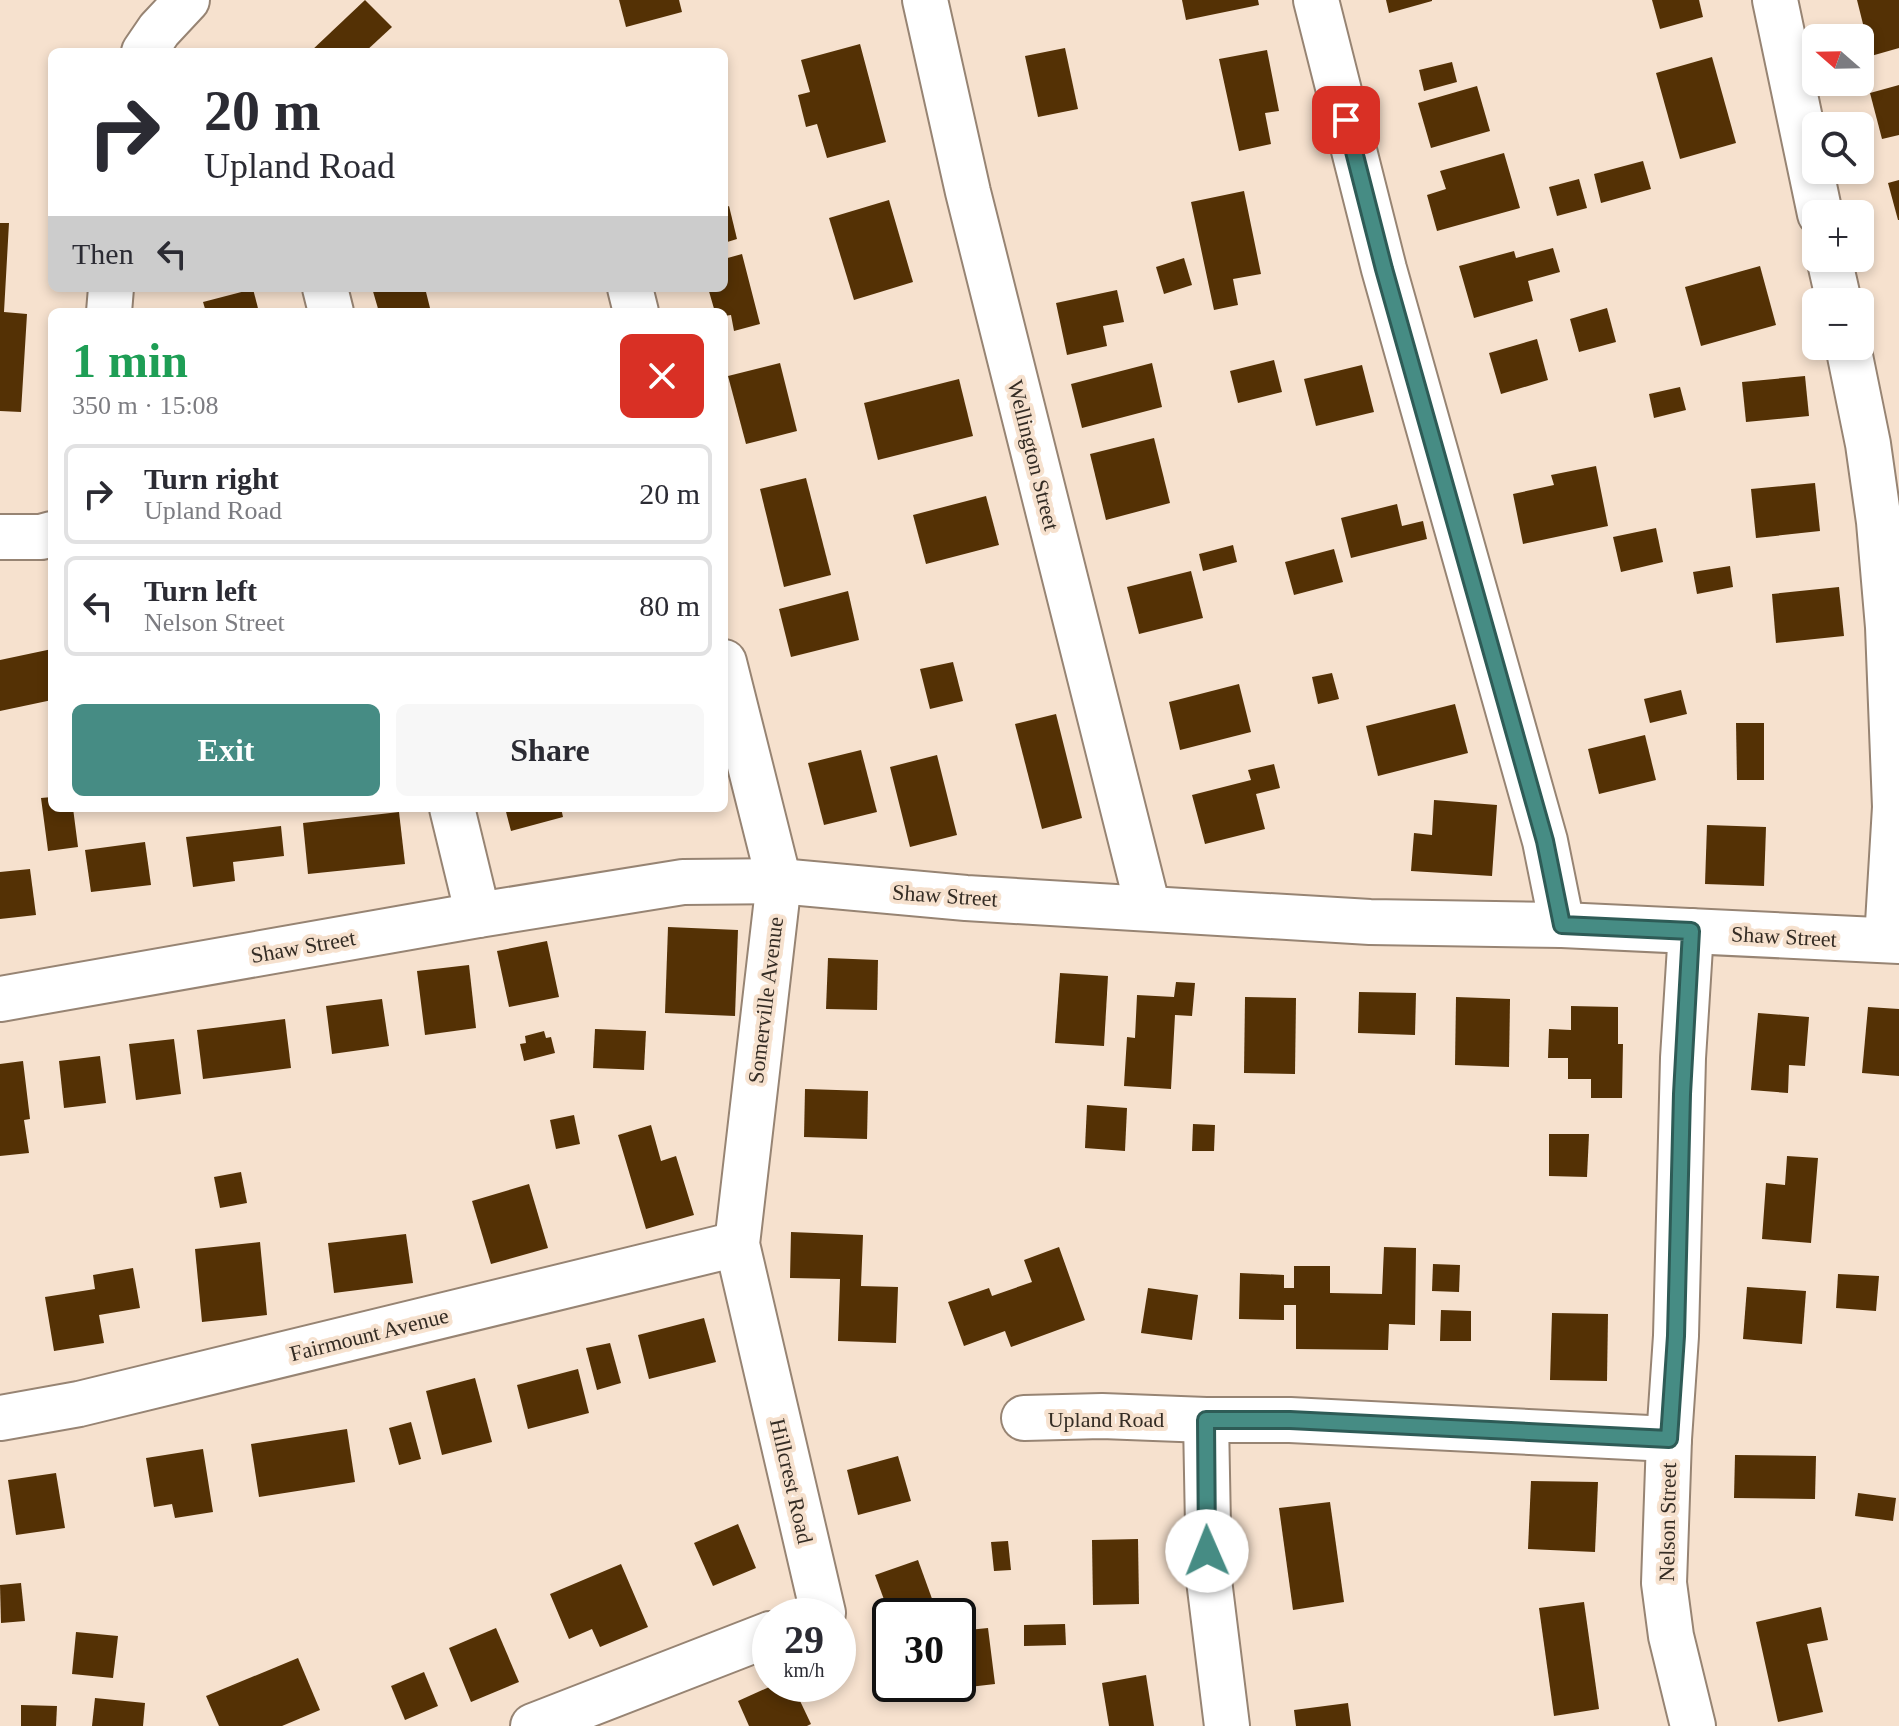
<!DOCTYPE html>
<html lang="en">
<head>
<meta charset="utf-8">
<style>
  :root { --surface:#fff; --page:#f7f7f7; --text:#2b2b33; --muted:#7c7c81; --line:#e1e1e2; --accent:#468c84 }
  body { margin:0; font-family:Georgia,serif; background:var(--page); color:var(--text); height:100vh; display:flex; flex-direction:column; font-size:30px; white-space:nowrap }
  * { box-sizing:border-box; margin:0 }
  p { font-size:26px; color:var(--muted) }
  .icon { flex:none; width:44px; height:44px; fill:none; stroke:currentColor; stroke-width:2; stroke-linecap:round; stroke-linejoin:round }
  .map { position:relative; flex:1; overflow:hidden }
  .sheet { position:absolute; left:48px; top:308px; width:680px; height:504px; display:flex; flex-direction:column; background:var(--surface); border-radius:12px; box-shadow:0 4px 12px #0003 }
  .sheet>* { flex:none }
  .guide { position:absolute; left:48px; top:48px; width:680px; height:244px; border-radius:12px; box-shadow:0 4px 12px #0003; background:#fff; color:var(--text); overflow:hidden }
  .needle { width:52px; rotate:290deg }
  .controls { position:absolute; left:1802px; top:24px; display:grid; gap:16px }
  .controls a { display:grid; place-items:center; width:72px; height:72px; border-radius:12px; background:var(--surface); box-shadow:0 4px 12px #0003; font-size:40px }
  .speed { position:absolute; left:752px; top:1598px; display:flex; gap:16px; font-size:40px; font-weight:700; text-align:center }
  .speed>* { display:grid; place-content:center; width:104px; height:104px; border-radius:50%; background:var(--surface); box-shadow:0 4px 12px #0003; line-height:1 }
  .speed small { font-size:20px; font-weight:400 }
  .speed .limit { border:4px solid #111; border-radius:12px; background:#fff; color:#111 }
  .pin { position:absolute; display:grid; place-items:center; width:68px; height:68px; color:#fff; margin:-34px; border-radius:16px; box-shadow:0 4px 12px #0006 }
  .me { position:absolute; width:88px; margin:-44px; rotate:359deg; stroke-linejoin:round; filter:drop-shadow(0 0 6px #0008) }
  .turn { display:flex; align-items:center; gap:28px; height:168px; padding:0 24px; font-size:36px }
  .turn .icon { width:104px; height:104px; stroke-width:2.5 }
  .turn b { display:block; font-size:56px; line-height:68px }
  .then { display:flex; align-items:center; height:76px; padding:0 24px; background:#0003; gap:16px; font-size:30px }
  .round { display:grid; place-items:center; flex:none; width:84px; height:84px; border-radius:12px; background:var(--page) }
  .summary { display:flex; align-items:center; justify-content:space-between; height:136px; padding:0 24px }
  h1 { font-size:48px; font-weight:600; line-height:60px; color:#1e9e55 }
  .action { display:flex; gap:16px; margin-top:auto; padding:16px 24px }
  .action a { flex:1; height:92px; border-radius:12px; background:var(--accent); color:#fff; font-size:32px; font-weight:600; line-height:92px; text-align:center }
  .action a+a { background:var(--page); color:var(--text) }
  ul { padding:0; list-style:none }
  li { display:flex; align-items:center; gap:24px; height:100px; margin:0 16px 12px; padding:0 8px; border:4px solid var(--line); border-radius:12px }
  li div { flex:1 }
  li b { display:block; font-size:30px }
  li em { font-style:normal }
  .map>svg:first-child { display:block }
  .building { fill:#543105 }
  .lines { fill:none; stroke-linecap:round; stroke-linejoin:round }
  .street-casing { stroke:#978473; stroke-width:48 }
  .secondary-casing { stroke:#978473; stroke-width:48 }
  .street { stroke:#fff; stroke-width:44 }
  .secondary { stroke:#fff; stroke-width:44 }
  .route-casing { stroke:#2e5b56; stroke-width:20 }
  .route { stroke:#468c84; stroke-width:14 }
  .labels { text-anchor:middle; stroke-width:8; stroke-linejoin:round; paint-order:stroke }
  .street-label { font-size:22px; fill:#342c24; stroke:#f6e1ce }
</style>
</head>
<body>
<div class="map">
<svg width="1899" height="1726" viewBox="0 0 1899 1726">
  <rect width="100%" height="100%" fill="#f6e1ce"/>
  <!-- building -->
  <g class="building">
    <path d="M 365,0 L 392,27 L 365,52 L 310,52 Z"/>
    <path d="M 619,0 L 679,0 L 682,12 L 626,27 Z"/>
    <path d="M 1182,0 L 1258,0 L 1259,5 L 1186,20 Z"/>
    <path d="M 1386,0 L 1432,0 L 1432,1 L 1389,13 Z"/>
    <path d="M 1652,0 L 1699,0 L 1703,17 L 1660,29 Z"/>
    <path d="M 1857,0 L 1899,0 L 1899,48 L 1871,56 Z"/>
    <path d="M 860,44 L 886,142 L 827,158 L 817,124 L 806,127 L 798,95 L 810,92 L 801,60 Z"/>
    <path d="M 1065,48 L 1078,109 L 1038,117 L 1025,56 Z"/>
    <path d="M 1267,50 L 1279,111 L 1265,113 L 1271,144 L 1239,151 L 1219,59 Z"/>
    <path d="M 1712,57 L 1736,143 L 1680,159 L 1656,73 Z"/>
    <path d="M 1452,62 L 1457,82 L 1424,91 L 1419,70 Z"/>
    <path d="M 1899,85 L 1899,135 L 1882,139 L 1870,93 Z"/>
    <path d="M 1477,86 L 1490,131 L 1431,148 L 1418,103 Z"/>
    <path d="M 1504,153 L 1520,208 L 1437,231 L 1427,195 L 1446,189 L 1440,171 Z"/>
    <path d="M 1643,161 L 1651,189 L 1601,203 L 1594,174 Z"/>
    <path d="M 1579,179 L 1587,208 L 1557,216 L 1549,187 Z"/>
    <path d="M 1899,180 L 1899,220 L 1898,220 L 1888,183 Z"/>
    <path d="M 1244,191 L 1261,274 L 1233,279 L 1238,305 L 1214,310 L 1191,202 Z"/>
    <path d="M 889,200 L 913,282 L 854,300 L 829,218 Z"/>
    <path d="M 729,206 L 737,239 L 724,243 L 724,208 Z"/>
    <path d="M 0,223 L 9,223 L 4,312 L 27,314 L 21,412 L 0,411 Z"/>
    <path d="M 1553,248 L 1560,272 L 1528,281 L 1533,301 L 1474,318 L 1459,266 L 1514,251 L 1516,258 Z"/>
    <path d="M 742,254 L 760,324 L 734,331 L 731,315 L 724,316 L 724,312 L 715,312 L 708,288 L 724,288 L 724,259 Z"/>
    <path d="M 1184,258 L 1192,285 L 1164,294 L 1156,267 Z"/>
    <path d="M 1760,266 L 1776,325 L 1701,346 L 1685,287 Z"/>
    <path d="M 372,288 L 425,288 L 431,312 L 379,312 Z"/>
    <path d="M 253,289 L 259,312 L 206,312 L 203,302 Z"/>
    <path d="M 1117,290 L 1124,322 L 1103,326 L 1107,346 L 1067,355 L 1056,303 Z"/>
    <path d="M 1607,308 L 1616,342 L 1579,352 L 1570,319 Z"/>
    <path d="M 1537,339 L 1548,380 L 1501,394 L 1489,353 Z"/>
    <path d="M 1274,360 L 1282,392 L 1238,403 L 1230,371 Z"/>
    <path d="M 780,363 L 797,431 L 746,444 L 728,376 Z"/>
    <path d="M 1152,363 L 1162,407 L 1082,428 L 1071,384 Z"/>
    <path d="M 1362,365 L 1374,412 L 1316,426 L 1304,379 Z"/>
    <path d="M 1805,376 L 1809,416 L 1746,422 L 1742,382 Z"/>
    <path d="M 959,379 L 973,436 L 878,460 L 864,403 Z"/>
    <path d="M 1680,387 L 1686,410 L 1654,418 L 1649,394 Z"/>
    <path d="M 1154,438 L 1170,503 L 1106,520 L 1090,454 Z"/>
    <path d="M 1596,466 L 1608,526 L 1523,544 L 1513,494 L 1554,485 L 1551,475 Z"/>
    <path d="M 806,478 L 831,575 L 784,587 L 760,489 Z"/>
    <path d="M 1815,483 L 1820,531 L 1756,538 L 1751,489 Z"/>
    <path d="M 986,496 L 999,545 L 926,564 L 913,515 Z"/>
    <path d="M 1397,504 L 1402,526 L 1423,521 L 1427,539 L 1351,558 L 1341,518 Z"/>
    <path d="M 1656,528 L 1663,562 L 1621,572 L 1613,537 Z"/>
    <path d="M 1233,545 L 1237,562 L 1203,571 L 1199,554 Z"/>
    <path d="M 1334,549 L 1343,582 L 1294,595 L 1285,562 Z"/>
    <path d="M 1730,566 L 1733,587 L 1697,594 L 1693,572 Z"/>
    <path d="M 1191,571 L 1203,618 L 1139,634 L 1127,587 Z"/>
    <path d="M 1839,587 L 1844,636 L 1776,643 L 1772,594 Z"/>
    <path d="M 848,591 L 859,640 L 791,657 L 779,609 Z"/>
    <path d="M 52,649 L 52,700 L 0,711 L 0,660 Z"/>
    <path d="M 953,662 L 963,701 L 930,709 L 920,669 Z"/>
    <path d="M 1332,673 L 1339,699 L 1318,704 L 1312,677 Z"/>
    <path d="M 1239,684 L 1251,732 L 1180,750 L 1169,702 Z"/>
    <path d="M 1681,690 L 1687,714 L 1650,723 L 1644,699 Z"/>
    <path d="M 1455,704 L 1468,753 L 1378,776 L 1366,726 Z"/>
    <path d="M 1056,714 L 1082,818 L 1042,829 L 1015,724 Z"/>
    <path d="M 1736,723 L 1764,723 L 1764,780 L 1737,780 Z"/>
    <path d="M 1645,735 L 1656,780 L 1599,794 L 1588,749 Z"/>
    <path d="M 861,750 L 877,812 L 824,825 L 808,763 Z"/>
    <path d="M 937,755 L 957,835 L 910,847 L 890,767 Z"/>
    <path d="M 1274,764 L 1280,788 L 1256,794 L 1265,829 L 1205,844 L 1192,795 L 1251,780 L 1248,770 Z"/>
    <path d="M 52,797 L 52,808 L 73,808 L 78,847 L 48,851 L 41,798 Z"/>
    <path d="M 1434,800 L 1497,805 L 1492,876 L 1411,871 L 1414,833 L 1432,835 Z"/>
    <path d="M 505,808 L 561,808 L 563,817 L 511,831 Z"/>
    <path d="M 399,812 L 405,864 L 308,874 L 303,823 Z"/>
    <path d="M 1707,825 L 1766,827 L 1764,886 L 1705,884 Z"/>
    <path d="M 281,826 L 284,856 L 233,862 L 235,881 L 193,887 L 186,837 Z"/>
    <path d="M 145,842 L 151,885 L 91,892 L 85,850 Z"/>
    <path d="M 30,869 L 36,915 L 0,919 L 0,872 Z"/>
    <path d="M 668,927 L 738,930 L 735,1016 L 665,1013 Z"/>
    <path d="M 547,941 L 559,997 L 509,1007 L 497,951 Z"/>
    <path d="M 828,958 L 878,960 L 877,1010 L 826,1009 Z"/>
    <path d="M 469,965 L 476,1028 L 425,1035 L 417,971 Z"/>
    <path d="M 1060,973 L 1108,976 L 1104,1046 L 1055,1043 Z"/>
    <path d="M 1176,982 L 1195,983 L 1192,1016 L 1175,1015 L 1171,1089 L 1124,1086 L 1127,1037 L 1135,1038 L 1137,995 L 1174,997 Z"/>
    <path d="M 1359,992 L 1416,993 L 1415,1035 L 1358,1033 Z"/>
    <path d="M 1245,997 L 1296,998 L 1295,1074 L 1244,1073 Z"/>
    <path d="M 1456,997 L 1510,999 L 1509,1067 L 1455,1065 Z"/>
    <path d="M 382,999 L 389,1046 L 332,1054 L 326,1006 Z"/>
    <path d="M 1571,1006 L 1618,1007 L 1618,1044 L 1623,1044 L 1622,1098 L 1591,1098 L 1591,1079 L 1568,1079 L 1568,1058 L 1548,1058 L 1549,1029 L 1571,1030 Z"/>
    <path d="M 1868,1007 L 1899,1009 L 1899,1076 L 1862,1073 Z"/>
    <path d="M 1758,1013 L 1809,1017 L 1805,1066 L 1789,1065 L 1788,1093 L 1751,1090 Z"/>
    <path d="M 285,1019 L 291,1068 L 203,1079 L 197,1030 Z"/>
    <path d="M 595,1029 L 646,1031 L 644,1070 L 593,1068 Z"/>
    <path d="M 544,1031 L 546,1038 L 551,1037 L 555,1053 L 524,1061 L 520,1044 L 526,1043 L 525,1036 Z"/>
    <path d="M 174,1039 L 181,1094 L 136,1100 L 129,1044 Z"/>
    <path d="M 100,1056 L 106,1103 L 64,1108 L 59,1061 Z"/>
    <path d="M 23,1061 L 30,1119 L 24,1120 L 29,1153 L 0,1156 L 0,1064 Z"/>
    <path d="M 805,1089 L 868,1091 L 867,1139 L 804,1137 Z"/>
    <path d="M 1087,1105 L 1127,1108 L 1125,1151 L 1085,1148 Z"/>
    <path d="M 574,1115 L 580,1144 L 556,1149 L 550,1120 Z"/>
    <path d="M 1193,1124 L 1215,1125 L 1214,1151 L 1192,1151 Z"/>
    <path d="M 651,1125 L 661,1161 L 676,1156 L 694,1215 L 646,1229 L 618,1135 Z"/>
    <path d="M 1549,1134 L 1589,1134 L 1587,1177 L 1549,1176 Z"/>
    <path d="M 1787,1156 L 1818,1158 L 1811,1243 L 1762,1239 L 1766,1183 L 1785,1185 Z"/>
    <path d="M 241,1172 L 247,1203 L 220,1208 L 214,1177 Z"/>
    <path d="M 529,1184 L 548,1248 L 491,1264 L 472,1201 Z"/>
    <path d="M 791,1232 L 863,1235 L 861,1286 L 898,1287 L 896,1343 L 838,1341 L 840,1279 L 790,1278 Z"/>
    <path d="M 406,1234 L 413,1283 L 334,1293 L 328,1243 Z"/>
    <path d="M 260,1242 L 267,1315 L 202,1322 L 195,1249 Z"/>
    <path d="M 1059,1247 L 1085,1320 L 1011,1347 L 1005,1331 L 964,1346 L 948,1302 L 989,1288 L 992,1296 L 1032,1282 L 1024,1260 Z"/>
    <path d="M 1384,1247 L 1416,1248 L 1415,1325 L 1389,1324 L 1388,1350 L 1296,1349 L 1296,1305 L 1284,1305 L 1284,1320 L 1239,1319 L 1240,1273 L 1284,1275 L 1284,1288 L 1294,1288 L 1294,1266 L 1330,1266 L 1330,1293 L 1382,1294 Z"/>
    <path d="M 1433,1264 L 1460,1265 L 1459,1292 L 1432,1291 Z"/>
    <path d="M 133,1268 L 140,1308 L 99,1315 L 104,1343 L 54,1351 L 45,1297 L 95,1289 L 93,1275 Z"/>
    <path d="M 1838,1274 L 1879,1276 L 1876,1311 L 1836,1308 Z"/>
    <path d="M 1747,1287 L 1806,1291 L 1802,1344 L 1743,1339 Z"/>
    <path d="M 1148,1288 L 1198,1295 L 1192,1340 L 1141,1333 Z"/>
    <path d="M 1441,1310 L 1471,1311 L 1471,1341 L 1440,1341 Z"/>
    <path d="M 1552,1313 L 1608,1314 L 1607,1381 L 1550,1380 Z"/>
    <path d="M 704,1318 L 716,1362 L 649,1379 L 638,1335 Z"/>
    <path d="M 610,1343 L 621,1383 L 597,1390 L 586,1348 Z"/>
    <path d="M 578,1369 L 589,1413 L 528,1429 L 517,1385 Z"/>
    <path d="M 475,1378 L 492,1442 L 442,1455 L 426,1391 Z"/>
    <path d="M 411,1422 L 421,1459 L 399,1465 L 389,1428 Z"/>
    <path d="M 347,1429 L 355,1482 L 259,1497 L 251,1444 Z"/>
    <path d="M 203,1449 L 213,1512 L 175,1518 L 172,1504 L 154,1507 L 146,1458 Z"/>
    <path d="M 1735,1455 L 1816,1456 L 1815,1499 L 1734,1498 Z"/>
    <path d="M 898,1456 L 911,1501 L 858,1515 L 847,1470 Z"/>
    <path d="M 56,1473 L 65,1528 L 16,1535 L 8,1480 Z"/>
    <path d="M 1531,1481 L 1598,1482 L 1595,1552 L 1528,1549 Z"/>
    <path d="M 1858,1493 L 1896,1498 L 1893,1521 L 1855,1516 Z"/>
    <path d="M 1330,1502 L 1344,1602 L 1293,1610 L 1279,1508 Z"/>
    <path d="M 738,1524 L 756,1568 L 713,1586 L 694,1543 Z"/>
    <path d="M 1138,1539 L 1139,1604 L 1093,1605 L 1092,1540 Z"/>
    <path d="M 1008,1541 L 1011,1570 L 994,1571 L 991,1542 Z"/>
    <path d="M 918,1560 L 935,1607 L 911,1616 L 890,1616 L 875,1575 Z"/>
    <path d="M 621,1564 L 648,1627 L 600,1647 L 592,1629 L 569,1639 L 550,1594 Z"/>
    <path d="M 21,1583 L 25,1621 L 1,1623 L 0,1585 Z"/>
    <path d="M 1584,1602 L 1599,1709 L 1554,1716 L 1539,1608 Z"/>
    <path d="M 1821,1607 L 1828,1640 L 1807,1644 L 1823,1712 L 1778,1722 L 1756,1622 Z"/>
    <path d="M 1065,1624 L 1066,1645 L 1024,1646 L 1024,1625 Z"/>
    <path d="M 496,1628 L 519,1682 L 471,1702 L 449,1648 Z"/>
    <path d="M 988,1628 L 995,1684 L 952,1689 L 952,1684 L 958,1684 L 958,1631 Z"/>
    <path d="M 76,1632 L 118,1636 L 113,1678 L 72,1674 Z"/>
    <path d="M 298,1658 L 320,1710 L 282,1726 L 219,1726 L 206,1696 Z"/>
    <path d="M 424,1672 L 438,1706 L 405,1720 L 391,1686 Z"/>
    <path d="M 1146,1675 L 1154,1726 L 1109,1726 L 1102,1683 Z"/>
    <path d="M 776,1684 L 792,1684 L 811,1724 L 807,1726 L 749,1726 L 738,1701 Z"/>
    <path d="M 95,1698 L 145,1703 L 143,1726 L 92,1726 Z"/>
    <path d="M 1348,1703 L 1351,1726 L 1296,1726 L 1294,1710 Z"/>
    <path d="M 21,1705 L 57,1706 L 56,1726 L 21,1726 Z"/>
  </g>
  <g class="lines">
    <!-- street casing -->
    <g class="street-casing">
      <g id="street">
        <path d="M 925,0 L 968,192 L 1148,908"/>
        <path d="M 1316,0 L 1384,269 L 1545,841 L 1562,925"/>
        <path d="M 1775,0 L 1820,214"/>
        <path d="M 144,52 L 159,30 L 187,0"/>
        <path d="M 1829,258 L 1839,302"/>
        <path d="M 325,288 L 331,312"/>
        <path d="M 630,288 L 636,312"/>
        <path d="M 109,312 L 111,288"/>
        <path d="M 1848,346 L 1868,444 L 1879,522 L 1888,627 L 1895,807 L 1887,940"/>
        <path d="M 0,537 L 41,537 L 52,534"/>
        <path d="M 724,662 L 779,881 L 737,1244 L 823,1613 L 816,1616"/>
        <path d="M 452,808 L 478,915"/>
        <path d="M 1691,931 L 1683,1058 L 1676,1336 L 1669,1439 L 1664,1583 L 1671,1636 L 1693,1726"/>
        <path d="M 0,1418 L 79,1404 L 737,1244"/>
        <path d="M 1024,1418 L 1102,1416 L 1206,1420 L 1290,1420 L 1669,1439"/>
        <path d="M 1206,1420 L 1209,1580 L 1227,1726"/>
        <path d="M 533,1726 L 770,1634"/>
      </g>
    </g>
    <!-- secondary casing -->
    <g class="secondary-casing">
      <path id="secondary" d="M 0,999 L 478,915 L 683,882 L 779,881 L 966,898 L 1370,922 L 1562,925 L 1899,941"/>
    </g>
    <!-- street -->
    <use href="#street" class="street"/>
    <!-- secondary -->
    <use href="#secondary" class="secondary"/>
  </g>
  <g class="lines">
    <!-- route casing -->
    <g class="route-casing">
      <path id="route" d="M 1207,1551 L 1206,1420 L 1290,1420 L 1669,1439 L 1676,1336 L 1682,1094 L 1691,931 L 1562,925 L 1545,841 L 1384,269 L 1346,120"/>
    </g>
    <!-- route -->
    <use href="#route" class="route"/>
  </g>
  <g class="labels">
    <!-- street labels -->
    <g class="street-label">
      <text transform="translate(1034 455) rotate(76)" y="8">Wellington Street</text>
      <text transform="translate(945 895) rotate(4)" y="8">Shaw Street</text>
      <text transform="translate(1784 936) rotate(3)" y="8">Shaw Street</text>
      <text transform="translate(303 946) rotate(-10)" y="8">Shaw Street</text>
      <text transform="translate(765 1000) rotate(-83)" y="8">Somerville Avenue</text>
      <text transform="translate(369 1334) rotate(-14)" y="8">Fairmount Avenue</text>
      <text x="1106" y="1427">Upland Road</text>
      <text transform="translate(792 1481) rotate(77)" y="8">Hillcrest Road</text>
      <text transform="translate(1667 1522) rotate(-89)" y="8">Nelson Street</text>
    </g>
  </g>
</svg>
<div class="controls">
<a><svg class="needle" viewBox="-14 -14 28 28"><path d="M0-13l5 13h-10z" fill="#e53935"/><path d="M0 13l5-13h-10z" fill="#7c7c81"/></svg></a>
<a><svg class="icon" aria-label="search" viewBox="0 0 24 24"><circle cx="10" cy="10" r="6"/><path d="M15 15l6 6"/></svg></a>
<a>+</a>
<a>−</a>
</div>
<div class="speed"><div>29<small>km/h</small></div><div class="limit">30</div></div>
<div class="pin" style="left:1346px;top:120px;background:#d93025"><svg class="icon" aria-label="arrive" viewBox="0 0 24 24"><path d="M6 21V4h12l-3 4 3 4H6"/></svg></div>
<svg class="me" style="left:1207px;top:1551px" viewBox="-20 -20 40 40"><circle r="19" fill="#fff"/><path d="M0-13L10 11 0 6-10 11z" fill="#468c84"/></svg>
<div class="guide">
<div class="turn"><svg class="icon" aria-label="right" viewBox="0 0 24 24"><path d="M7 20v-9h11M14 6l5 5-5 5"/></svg><div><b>20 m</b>Upland Road</div></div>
<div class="then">Then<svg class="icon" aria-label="left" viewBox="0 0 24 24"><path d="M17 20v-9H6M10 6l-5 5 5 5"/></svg></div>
</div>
<section class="sheet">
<div class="summary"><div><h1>1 min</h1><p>350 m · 15:08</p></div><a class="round" style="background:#d93025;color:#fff"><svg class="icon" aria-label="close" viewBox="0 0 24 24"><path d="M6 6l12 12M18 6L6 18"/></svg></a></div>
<ul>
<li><svg class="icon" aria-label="right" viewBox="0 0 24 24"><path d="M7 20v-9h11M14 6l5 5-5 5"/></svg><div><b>Turn right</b><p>Upland Road</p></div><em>20 m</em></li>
<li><svg class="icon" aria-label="left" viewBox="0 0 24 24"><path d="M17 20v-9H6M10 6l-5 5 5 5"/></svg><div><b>Turn left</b><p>Nelson Street</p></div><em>80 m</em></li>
</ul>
<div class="action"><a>Exit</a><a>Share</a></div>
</section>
</div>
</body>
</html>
